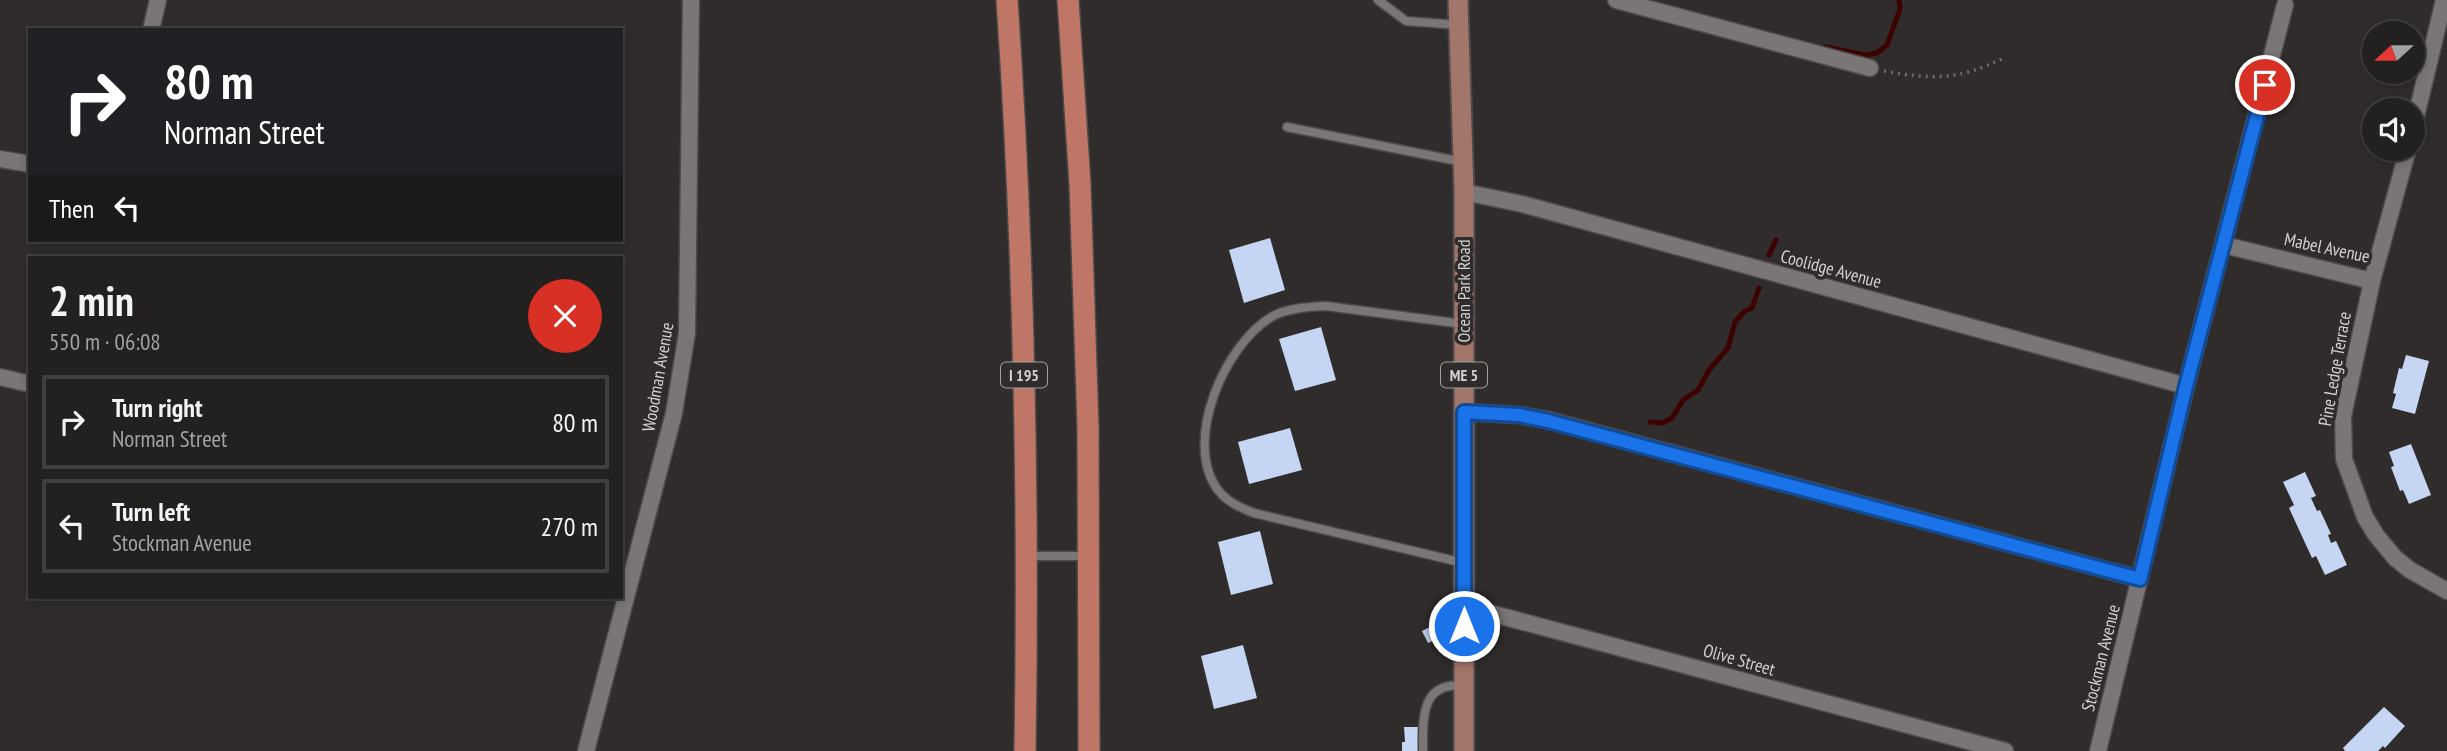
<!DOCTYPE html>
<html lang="en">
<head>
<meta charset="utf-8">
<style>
  :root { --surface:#232120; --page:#2f2e2d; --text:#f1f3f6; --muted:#a3a3a5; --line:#403e3e }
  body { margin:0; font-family:"PT Sans Narrow",sans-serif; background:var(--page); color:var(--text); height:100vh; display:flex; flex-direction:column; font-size:26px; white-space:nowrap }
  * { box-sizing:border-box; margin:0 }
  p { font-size:23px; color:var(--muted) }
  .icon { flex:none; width:38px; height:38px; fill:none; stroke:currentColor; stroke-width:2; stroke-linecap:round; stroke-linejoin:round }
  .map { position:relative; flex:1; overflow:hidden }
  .side { position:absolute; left:28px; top:256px; width:595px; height:343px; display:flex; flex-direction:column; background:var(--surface); border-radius:0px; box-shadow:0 4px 10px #0003,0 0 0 2px var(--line) }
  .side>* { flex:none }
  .top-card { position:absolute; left:28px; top:28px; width:595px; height:214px; border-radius:0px; box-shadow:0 4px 10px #0003,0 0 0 2px var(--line); background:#202124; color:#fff; overflow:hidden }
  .needle { width:46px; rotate:249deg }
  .buttons { position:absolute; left:2362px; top:21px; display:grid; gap:14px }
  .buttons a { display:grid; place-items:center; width:63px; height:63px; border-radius:50%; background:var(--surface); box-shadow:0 4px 10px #0003,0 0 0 2px var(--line); font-size:35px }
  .pin { position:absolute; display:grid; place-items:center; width:60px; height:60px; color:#fff; margin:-30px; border:4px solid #fff; border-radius:50%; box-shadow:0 2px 7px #0007 }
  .me { position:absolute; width:77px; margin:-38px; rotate:0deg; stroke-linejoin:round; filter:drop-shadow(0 0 5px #0008) }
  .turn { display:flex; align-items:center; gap:24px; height:147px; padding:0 21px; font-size:32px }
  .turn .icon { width:91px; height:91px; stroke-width:2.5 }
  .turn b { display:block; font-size:49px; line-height:60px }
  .then { display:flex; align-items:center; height:66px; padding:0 21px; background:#0003; gap:14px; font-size:26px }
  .round { display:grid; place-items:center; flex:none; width:74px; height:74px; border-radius:37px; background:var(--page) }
  .head { display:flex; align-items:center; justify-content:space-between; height:119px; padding:0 21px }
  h1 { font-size:42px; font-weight:600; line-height:52px }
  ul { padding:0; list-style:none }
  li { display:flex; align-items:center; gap:21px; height:94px; margin:0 14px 10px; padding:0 7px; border:4px solid var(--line); border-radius:0px }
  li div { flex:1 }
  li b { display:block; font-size:26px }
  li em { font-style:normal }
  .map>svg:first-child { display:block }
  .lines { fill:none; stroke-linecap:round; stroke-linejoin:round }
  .stream { stroke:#3d0200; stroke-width:5 }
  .building { fill:#c5d5f3 }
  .service-casing { stroke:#4c4948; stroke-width:11 }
  .minor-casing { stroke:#4c4948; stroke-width:19 }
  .primary-casing { stroke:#4c4948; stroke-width:23 }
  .motorway-casing { stroke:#4c4948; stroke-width:24 }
  .path { stroke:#6f6c6b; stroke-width:3.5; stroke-dasharray:2 5; stroke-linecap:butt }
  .service { stroke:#7a7675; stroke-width:8 }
  .minor { stroke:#7a7675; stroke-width:16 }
  .primary { stroke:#a3766c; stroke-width:19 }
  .motorway { stroke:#bf7666; stroke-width:21 }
  .route-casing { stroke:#114b97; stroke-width:18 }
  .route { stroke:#1a73e8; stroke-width:12 }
  .labels { text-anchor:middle; stroke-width:7; stroke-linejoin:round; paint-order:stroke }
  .shield { fill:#2f2c2b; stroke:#a2a09e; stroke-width:2 }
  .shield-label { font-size:16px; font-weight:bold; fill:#d3d1d0 }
  .street-label { font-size:18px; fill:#d3d1d0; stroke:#2f2c2b }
</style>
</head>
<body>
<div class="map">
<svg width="2447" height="751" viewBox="0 0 2447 751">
  <rect width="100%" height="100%" fill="#2f2c2b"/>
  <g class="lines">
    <!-- stream -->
    <g class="stream">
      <path d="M 1825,47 L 1866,55 L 1877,53 L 1887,45 L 1900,9 L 1899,0"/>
      <path d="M 1769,255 L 1776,240"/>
      <path d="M 1650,422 L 1663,423 L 1672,418 L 1683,400 L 1698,390 L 1709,370 L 1728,348 L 1735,322 L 1745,311 L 1752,308 L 1759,288"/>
    </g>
  </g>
  <!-- building -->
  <g class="building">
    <path d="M 1270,238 L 1285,290 L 1244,303 L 1229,250 Z"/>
    <path d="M 1321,327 L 1336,380 L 1295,391 L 1279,339 Z"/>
    <path d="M 2406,355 L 2429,361 L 2415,414 L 2392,408 L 2396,394 L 2393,393 L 2399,368 L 2402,369 Z"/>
    <path d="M 1290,428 L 1302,470 L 1249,484 L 1238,442 Z"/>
    <path d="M 2411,444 L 2431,495 L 2409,504 L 2403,490 L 2400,491 L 2391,467 L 2394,466 L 2389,452 Z"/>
    <path d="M 2305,472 L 2316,496 L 2311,498 L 2317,511 L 2320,510 L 2331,534 L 2328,535 L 2331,543 L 2336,541 L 2347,565 L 2325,575 L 2316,556 L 2312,558 L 2289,508 L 2294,505 L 2283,482 Z"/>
    <path d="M 1260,531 L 1273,584 L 1231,595 L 1218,542 Z"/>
    <path d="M 1430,627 L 1437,639 L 1428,643 L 1422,631 Z"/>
    <path d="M 1243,645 L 1257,698 L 1214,709 L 1201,656 Z"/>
    <path d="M 2384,707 L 2405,726 L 2385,748 L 2383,746 L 2378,751 L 2345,751 L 2343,748 Z"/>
    <path d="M 1404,727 L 1419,727 L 1419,751 L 1402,751 L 1402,742 L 1405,742 Z"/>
  </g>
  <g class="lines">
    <!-- service casing -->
    <g class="service-casing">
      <g id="service">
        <path d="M 1378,0 L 1406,21 L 1459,25"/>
        <path d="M 1287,127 L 1463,162"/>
        <path d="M 1463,324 L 1326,306 C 1309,307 1288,308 1273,316 C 1225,343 1182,442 1218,490 C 1227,502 1241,508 1254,513 L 1464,563"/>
        <path d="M 1028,556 L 1088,556"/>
        <path d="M 1423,751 C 1423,720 1420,681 1464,686"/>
      </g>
    </g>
    <!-- minor casing -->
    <g class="minor-casing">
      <g id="minor">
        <path d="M 1616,0 L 1870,68"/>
        <path d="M 151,30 L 158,0"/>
        <path d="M 2413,129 L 2444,0"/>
        <path d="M 0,159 L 30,164"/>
        <path d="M 1464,192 L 1522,204 L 2186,386"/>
        <path d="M 2224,245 L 2372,281 L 2408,149"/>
        <path d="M 2372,281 L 2343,416 L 2344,459 L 2365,517 L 2376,535 L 2395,558 L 2410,570 L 2447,591"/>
        <path d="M 0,377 L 30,384"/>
        <path d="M 1464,412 L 1519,415 L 1548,420 L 2140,579"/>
        <path d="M 1464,606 L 2005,751"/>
        <path d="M 586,751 L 674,413 L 687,333 L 691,0"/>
        <path d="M 2098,751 L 2186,386 L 2285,5"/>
      </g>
    </g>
    <!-- primary casing -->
    <g class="primary-casing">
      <path id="primary" d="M 1458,0 L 1464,192 L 1464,751"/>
    </g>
    <!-- motorway casing -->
    <g class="motorway-casing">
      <g id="motorway">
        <path d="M 1007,0 C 1024,250 1029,500 1025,751"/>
        <path d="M 1068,0 L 1080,184 L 1088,427 L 1089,751"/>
      </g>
    </g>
    <!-- path -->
    <path class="path" d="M 1884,71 C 1934,80 1958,80 2004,58"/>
    <!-- service -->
    <use href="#service" class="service"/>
    <!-- minor -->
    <use href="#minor" class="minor"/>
    <!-- primary -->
    <use href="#primary" class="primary"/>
    <!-- motorway -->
    <use href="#motorway" class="motorway"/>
  </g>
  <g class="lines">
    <!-- route casing -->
    <g class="route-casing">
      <path id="route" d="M 1464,626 L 1464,412 L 1519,415 L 1548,421 L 2140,579 L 2186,386 L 2265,85"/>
    </g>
    <!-- route -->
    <use href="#route" class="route"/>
  </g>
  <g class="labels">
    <!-- shield labels -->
    <g class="shield">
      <rect x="1001" y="362.5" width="46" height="25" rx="5"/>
      <rect x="1441" y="362.5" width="46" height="25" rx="5"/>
    </g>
    <g class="shield-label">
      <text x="1024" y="381">I 195</text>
      <text x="1464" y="381">ME 5</text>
    </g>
    <!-- street labels -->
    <g class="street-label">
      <text transform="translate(2327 248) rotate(12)" y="6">Mabel Avenue</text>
      <text transform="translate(1831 269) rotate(15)" y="6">Coolidge Avenue</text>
      <text transform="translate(1464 291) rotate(-90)" y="6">Ocean Park Road</text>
      <text transform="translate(2335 369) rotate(-80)" y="6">Pine Ledge Terrace</text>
      <text transform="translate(658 377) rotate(-80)" y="6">Woodman Avenue</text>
      <text transform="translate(2101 658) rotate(-76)" y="6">Stockman Avenue</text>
      <text transform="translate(1739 660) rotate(16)" y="6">Olive Street</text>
    </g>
  </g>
</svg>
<div class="buttons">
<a><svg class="needle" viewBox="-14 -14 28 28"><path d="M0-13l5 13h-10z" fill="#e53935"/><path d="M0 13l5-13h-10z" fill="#a3a3a5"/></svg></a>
<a><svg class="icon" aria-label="sound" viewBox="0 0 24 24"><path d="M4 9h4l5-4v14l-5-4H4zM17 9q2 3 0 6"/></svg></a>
</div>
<div class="pin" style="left:2265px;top:85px;background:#d93025"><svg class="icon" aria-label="arrive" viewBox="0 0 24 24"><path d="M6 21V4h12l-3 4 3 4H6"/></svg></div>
<svg class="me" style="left:1464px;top:626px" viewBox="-20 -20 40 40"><circle r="17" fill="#1a73e8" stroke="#fff" stroke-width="3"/><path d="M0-11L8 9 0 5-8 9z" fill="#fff"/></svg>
<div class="top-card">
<div class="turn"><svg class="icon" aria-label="right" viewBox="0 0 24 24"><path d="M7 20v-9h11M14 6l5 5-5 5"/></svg><div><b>80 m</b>Norman Street</div></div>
<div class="then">Then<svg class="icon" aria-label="left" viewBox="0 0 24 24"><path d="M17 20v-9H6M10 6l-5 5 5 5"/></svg></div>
</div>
<section class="side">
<div class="head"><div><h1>2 min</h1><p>550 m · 06:08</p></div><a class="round" style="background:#d93025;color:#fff"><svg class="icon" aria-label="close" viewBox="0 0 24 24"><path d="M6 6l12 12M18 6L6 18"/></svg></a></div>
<ul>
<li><svg class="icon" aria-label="right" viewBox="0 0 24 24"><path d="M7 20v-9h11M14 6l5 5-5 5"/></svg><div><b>Turn right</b><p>Norman Street</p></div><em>80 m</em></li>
<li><svg class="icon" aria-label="left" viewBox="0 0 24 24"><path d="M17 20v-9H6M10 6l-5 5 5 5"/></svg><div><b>Turn left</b><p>Stockman Avenue</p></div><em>270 m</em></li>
</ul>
</section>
</div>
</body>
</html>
